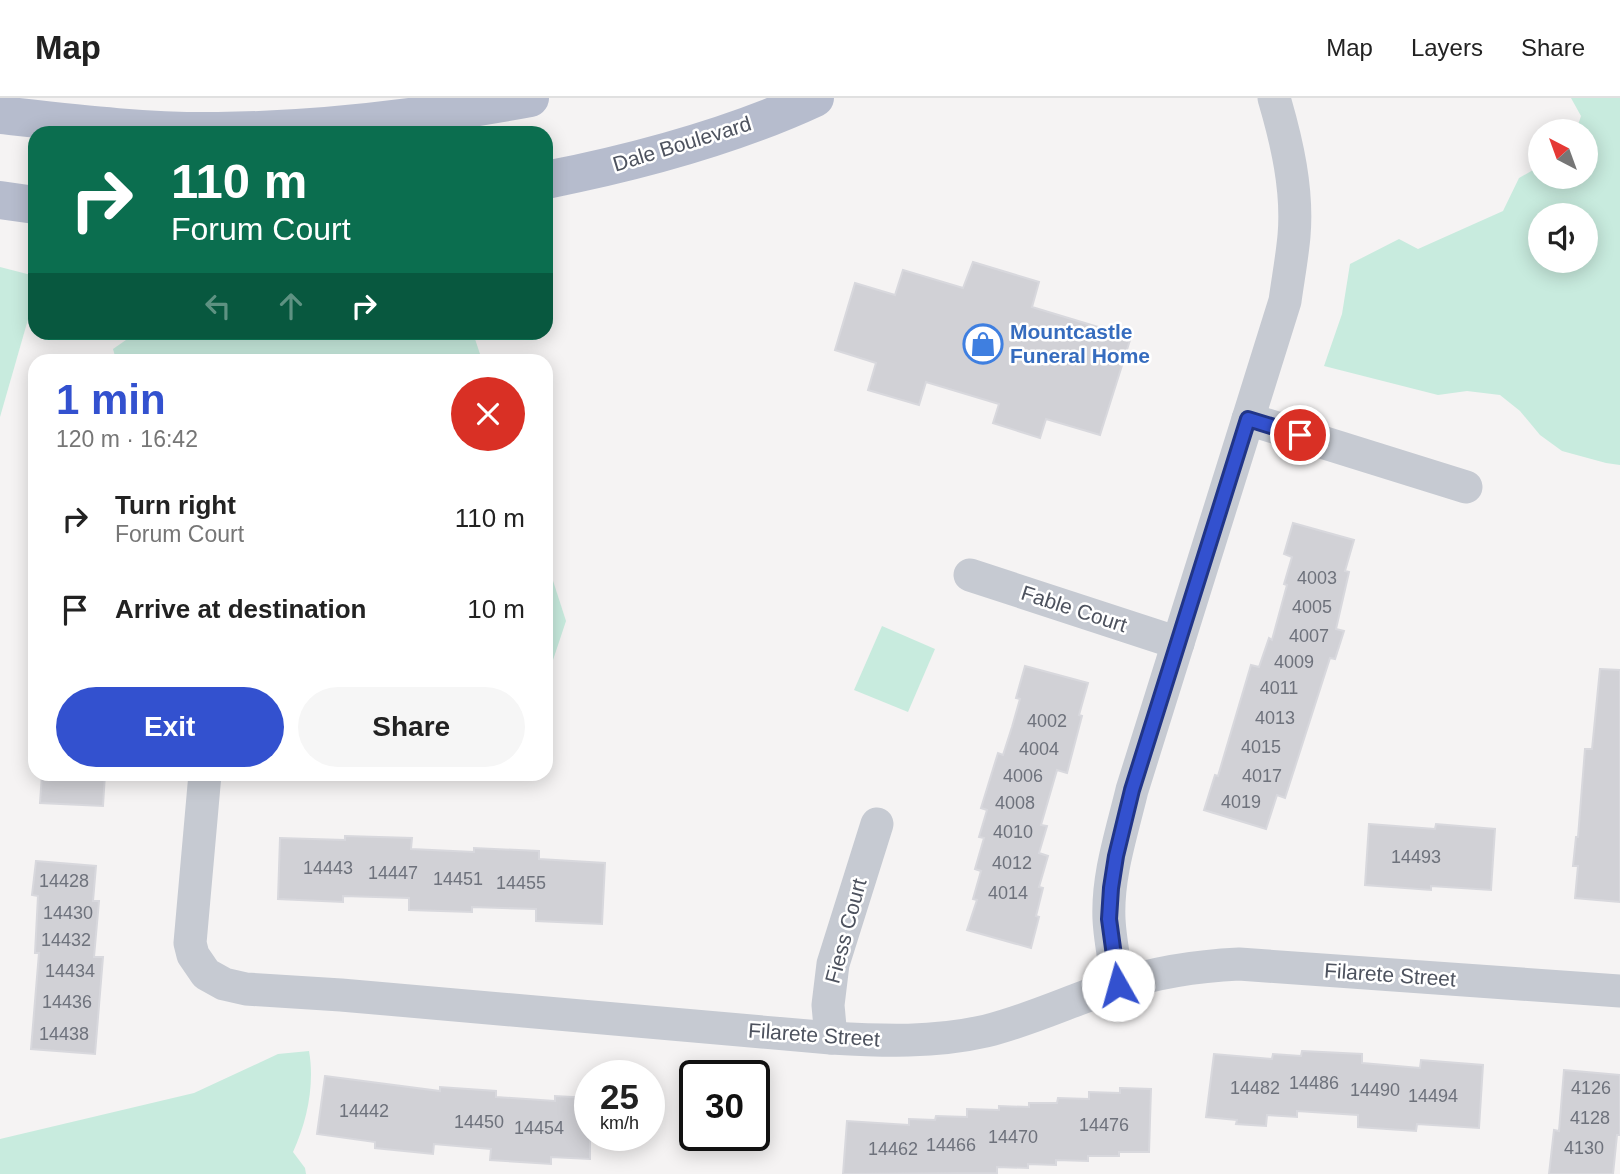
<!DOCTYPE html>
<html lang="en">
<head>
<meta charset="utf-8">
<style>
  :root { --surface:#fff; --page:#f6f6f6; --text:#222; --muted:#767676; --line:#e0e0e0; --accent:#3351cf }
  body { margin:0; font-family:Arial,sans-serif; background:var(--page); color:var(--text); height:100vh; display:flex; flex-direction:column; font-size:26px; white-space:nowrap }
  * { box-sizing:border-box; margin:0 }
  p { font-size:23px; color:var(--muted) }
  .icon { flex:none; width:38px; height:38px; fill:none; stroke:currentColor; stroke-width:2; stroke-linecap:round; stroke-linejoin:round }
  .map { position:relative; flex:1; overflow:hidden }
  .sheet { position:absolute; left:28px; top:256px; width:525px; height:427px; display:flex; flex-direction:column; background:var(--surface); border-radius:21px; box-shadow:0 4px 18px #0003 }
  .sheet>* { flex:none }
  .hud { position:absolute; left:28px; top:28px; width:525px; height:214px; border-radius:21px; box-shadow:0 4px 18px #0003; background:#0b6e4f; color:#fff; overflow:hidden }
  .needle { width:46px; rotate:319deg }
  .tools { position:absolute; left:1528px; top:21px; display:grid; gap:14px }
  .tools a { display:grid; place-items:center; width:70px; height:70px; border-radius:50%; background:var(--surface); box-shadow:0 4px 18px #0003; font-size:35px }
  .speed { position:absolute; left:574px; top:962px; display:flex; gap:14px; font-size:35px; font-weight:700; text-align:center }
  .speed>* { display:grid; place-content:center; width:91px; height:91px; border-radius:50%; background:var(--surface); box-shadow:0 4px 18px #0003; line-height:1 }
  .speed small { font-size:18px; font-weight:400 }
  .speed .limit { border:4px solid #111; border-radius:10px; background:#fff; color:#111 }
  .pin { position:absolute; display:grid; place-items:center; width:60px; height:60px; color:#fff; margin:-30px; border:4px solid #fff; border-radius:50%; box-shadow:0 2px 7px #0007 }
  .me { position:absolute; width:77px; margin:-38px; rotate:353deg; stroke-linejoin:round; filter:drop-shadow(0 0 5px #0008) }
  .turn { display:flex; align-items:center; gap:24px; height:147px; padding:0 28px; font-size:32px }
  .turn .icon { width:91px; height:91px; stroke-width:2.5 }
  .turn b { display:block; font-size:49px; line-height:60px }
  .lanes { display:flex; align-items:center; height:66px; padding:0 28px; background:#0003; justify-content:center; gap:35px; direction:ltr }
  .lanes .off { opacity:.35 }
  .round { display:grid; place-items:center; flex:none; width:74px; height:74px; border-radius:37px; background:var(--page) }
  .head { display:flex; align-items:center; justify-content:space-between; height:119px; padding:0 28px }
  h1 { font-size:42px; font-weight:700; line-height:52px; color:var(--accent) }
  .primary-button { display:flex; gap:14px; margin-top:auto; padding:14px 28px }
  .primary-button a { flex:1; height:80px; border-radius:42px; background:var(--accent); color:#fff; font-size:28px; font-weight:700; line-height:80px; text-align:center }
  .primary-button a+a { background:var(--page); color:var(--text) }
  ul { padding:0; list-style:none }
  li { display:flex; align-items:center; gap:21px; height:91px; padding:0 28px }
  li div { flex:1 }
  li b { display:block; font-size:26px }
  li em { font-style:normal }
  header { display:flex; align-items:center; gap:42px; box-sizing:border-box; height:98px; padding:0 35px; background:var(--surface); border-bottom:2px solid var(--line) }
  header strong { font-size:33px }
  nav { display:flex; gap:38px; margin-inline-start:auto; font-size:24px }
  .map>svg:first-child { display:block }
  .green { fill:#c8ebde; fill-rule:evenodd }
  .building { fill:#d1d1d6; stroke:#d8d8dd; stroke-width:2 }
  .lines { fill:none; stroke-linecap:round; stroke-linejoin:round }
  .street { stroke:#c6cad2; stroke-width:33 }
  .primary { stroke:#b6bccd; stroke-width:38 }
  .route-casing { stroke:#213587; stroke-width:18 }
  .route { stroke:#3351cf; stroke-width:12 }
  .labels { text-anchor:middle; stroke-width:5; stroke-linejoin:round; paint-order:stroke }
  .number-label { font-size:18px; fill:#6e727c }
  .street-label { font-size:21px; fill:#4d525e; stroke:#fff }
  .shop-label { font-size:21px; font-weight:bold; fill:#366cbe; stroke:#fff; text-anchor:start }
</style>
</head>
<body>
<header>
<strong>Map</strong>
<nav><a>Map</a><a>Layers</a><a>Share</a></nav>
</header>
<div class="map">
<svg width="1620" height="1076" viewBox="0 0 1620 1076">
  <rect width="100%" height="100%" fill="#f5f3f3"/>
  <!-- green -->
  <g class="green">
    <path d="M 1571,0 L 1620,0 L 1620,367 L 1606,365 L 1562,353 L 1540,337 L 1520,313 L 1500,297 L 1467,293 L 1438,297 L 1324,268 L 1342,216 L 1350,166 L 1399,141 L 1418,151 L 1503,113 L 1519,80 L 1540,68 L 1540,79 L 1586,79 L 1586,33 L 1576,33 L 1581,18 ZM 1586,117 L 1586,163 L 1540,163 L 1540,117 Z"/>
    <path d="M 0,169 L 35,178 L 35,197 L 0,319 Z"/>
    <path d="M 136,235 L 473,235 L 482,262 L 116,262 L 113,251 Z"/>
    <path d="M 546,461 L 566,523 L 553,562 L 546,557 Z"/>
    <path d="M 882,528 L 935,551 L 908,614 L 854,592 Z"/>
    <path d="M 309,953 C 315,986 307,1024 293,1054 L 305,1070 L 306,1076 L 0,1076 L 0,1041 L 194,995 L 278,956 Z"/>
  </g>
  <!-- building -->
  <g class="building">
    <path d="M 973,164 L 1039,184 L 1032,209 L 1131,239 L 1100,337 L 1046,321 L 1040,340 L 993,325 L 999,306 L 926,284 L 919,307 L 868,292 L 876,265 L 835,252 L 855,185 L 895,197 L 903,172 L 963,190 Z"/>
    <path d="M 1293,425 L 1354,442 L 1345,473 L 1349,474 L 1336,531 L 1344,533 L 1335,561 L 1330,560 L 1285,700 L 1277,697 L 1266,731 L 1204,712 L 1215,677 L 1218,678 L 1251,567 L 1259,569 L 1269,540 L 1272,542 L 1287,487 L 1284,486 L 1292,459 L 1284,456 Z"/>
    <path d="M 1025,568 L 1088,585 L 1079,617 L 1082,618 L 1067,675 L 1057,672 L 1041,727 L 1047,728 L 1039,755 L 1048,758 L 1039,789 L 1043,790 L 1036,818 L 1039,819 L 1031,850 L 967,832 L 977,802 L 973,801 L 981,773 L 975,771 L 984,740 L 979,739 L 987,712 L 981,710 L 998,655 L 1003,657 L 1012,629 L 1020,601 L 1016,600 Z"/>
    <path d="M 1600,571 L 1620,572 L 1620,804 L 1575,800 L 1578,768 L 1573,768 L 1576,739 L 1578,739 L 1585,651 L 1592,651 Z"/>
    <path d="M 42,676 L 105,676 L 103,708 L 40,705 Z"/>
    <path d="M 1369,726 L 1435,731 L 1436,726 L 1495,731 L 1491,792 L 1431,788 L 1431,792 L 1365,787 Z"/>
    <path d="M 345,738 L 412,740 L 411,751 L 474,754 L 474,750 L 539,753 L 539,761 L 605,765 L 602,826 L 536,823 L 536,811 L 472,809 L 472,814 L 409,812 L 409,800 L 343,798 L 343,804 L 278,801 L 280,740 L 345,742 Z"/>
    <path d="M 36,763 L 96,768 L 93,803 L 99,803 L 94,859 L 103,859 L 95,956 L 31,951 L 39,855 L 35,855 L 38,798 L 32,797 Z"/>
    <path d="M 1302,953 L 1362,956 L 1362,965 L 1420,970 L 1421,962 L 1483,967 L 1479,1030 L 1417,1026 L 1416,1033 L 1358,1029 L 1358,1017 L 1297,1013 L 1297,1019 L 1267,1017 L 1266,1028 L 1236,1026 L 1237,1022 L 1206,1019 L 1214,956 L 1272,961 L 1273,956 L 1301,958 Z"/>
    <path d="M 1564,972 L 1620,977 L 1620,1037 L 1617,1037 L 1613,1076 L 1549,1076 L 1554,1032 L 1559,1033 Z"/>
    <path d="M 325,978 L 440,993 L 440,989 L 496,993 L 496,999 L 555,1003 L 555,998 L 590,1000 L 590,1061 L 551,1059 L 551,1066 L 490,1062 L 491,1051 L 434,1046 L 433,1056 L 375,1050 L 375,1044 L 317,1036 Z"/>
    <path d="M 1120,990 L 1151,991 L 1149,1054 L 1119,1054 L 1119,1058 L 1088,1058 L 1088,1063 L 1056,1062 L 1056,1067 L 1028,1066 L 1028,1070 L 997,1069 L 997,1075 L 843,1076 L 847,1023 L 909,1027 L 909,1021 L 935,1022 L 936,1018 L 967,1019 L 967,1011 L 999,1012 L 999,1008 L 1029,1009 L 1029,1005 L 1057,1005 L 1058,1000 L 1089,1001 L 1089,994 L 1120,995 Z"/>
  </g>
  <g class="lines">
    <!-- street -->
    <g class="street">
      <path d="M 1248,321 L 1466,389"/>
      <path d="M 970,477 L 1178,545"/>
      <path d="M 205,676 L 190,845 L 193,857 L 206,876 L 224,886 L 246,891 L 341,897 L 831,940 C 883,943 934,945 986,933 C 1031,922 1074,901 1118,887 C 1157,874 1198,868 1239,866 L 1620,893"/>
      <path d="M 1118,887 C 1115,865 1110,843 1109,821 C 1107,778 1122,734 1132,692 L 1285,203 C 1288,181 1292,160 1294,138 C 1298,92 1287,44 1274,0"/>
      <path d="M 831,940 L 828,907 L 833,866 L 877,726"/>
    </g>
    <!-- primary -->
    <g class="primary">
      <path d="M 0,17 C 72,25 145,34 218,33 C 323,32 427,19 530,0"/>
      <path d="M 546,82 C 637,64 731,39 815,0"/>
      <path d="M 0,102 L 35,107"/>
    </g>
  </g>
  <g class="lines">
    <!-- route casing -->
    <g class="route-casing">
      <path id="route" d="M 1118,887 L 1109,821 L 1111,790 L 1116,758 L 1132,692 L 1248,321 L 1300,337"/>
    </g>
    <!-- route -->
    <use href="#route" class="route"/>
  </g>
  <!-- icons -->
  <defs>
    <g id="shop-ring" transform="scale(2.0125)"><circle r="9.5" fill="#fff" stroke="#3f7fe0" stroke-width="1.5"/><path d="M-5-2.5h2.3a2.7 3.5 0 0 1 5.4 0H5L5.5 6h-11ZM-1.5-2.5h3a1.5 2.3 0 0 0-3 0Z" fill="#3f7fe0"/></g>
  </defs>
  <g fill-rule="evenodd">
    <use href="#shop-ring" x="983" y="246"/>
  </g>
  <g class="labels">
    <!-- number labels -->
    <g class="number-label">
      <text x="1317" y="486">4003</text>
      <text x="1312" y="515">4005</text>
      <text x="1309" y="544">4007</text>
      <text x="1294" y="570">4009</text>
      <text x="1279" y="596">4011</text>
      <text x="1275" y="626">4013</text>
      <text x="1047" y="629">4002</text>
      <text x="1261" y="655">4015</text>
      <text x="1039" y="657">4004</text>
      <text x="1023" y="684">4006</text>
      <text x="1262" y="684">4017</text>
      <text x="1241" y="710">4019</text>
      <text x="1015" y="711">4008</text>
      <text x="1013" y="740">4010</text>
      <text x="1416" y="765">14493</text>
      <text x="1012" y="771">4012</text>
      <text x="328" y="776">14443</text>
      <text x="393" y="781">14447</text>
      <text x="458" y="787">14451</text>
      <text x="64" y="789">14428</text>
      <text x="521" y="791">14455</text>
      <text x="1008" y="801">4014</text>
      <text x="68" y="821">14430</text>
      <text x="66" y="848">14432</text>
      <text x="70" y="879">14434</text>
      <text x="67" y="910">14436</text>
      <text x="64" y="942">14438</text>
      <text x="1314" y="991">14486</text>
      <text x="1255" y="996">14482</text>
      <text x="1591" y="996">4126</text>
      <text x="1375" y="998">14490</text>
      <text x="1433" y="1004">14494</text>
      <text x="364" y="1019">14442</text>
      <text x="1590" y="1026">4128</text>
      <text x="479" y="1030">14450</text>
      <text x="1104" y="1033">14476</text>
      <text x="539" y="1036">14454</text>
      <text x="1013" y="1045">14470</text>
      <text x="951" y="1053">14466</text>
      <text x="1584" y="1056">4130</text>
      <text x="893" y="1057">14462</text>
    </g>
    <!-- street labels -->
    <g class="street-label">
      <text transform="translate(682 46) rotate(-17)" y="7">Dale Boulevard</text>
      <text transform="translate(1074 511) rotate(18)" y="7">Fable Court</text>
      <text transform="translate(846 833) rotate(-75)" y="7">Fiess Court</text>
      <text transform="translate(1390 877) rotate(4)" y="7">Filarete Street</text>
      <text transform="translate(814 937) rotate(4)" y="7">Filarete Street</text>
    </g>
    <!-- shop labels -->
    <g class="shop-label">
      <text x="1010" y="241">Mountcastle<tspan x="1010" dy="24">Funeral Home</tspan></text>
    </g>
  </g>
</svg>
<div class="tools">
<a><svg class="needle" viewBox="-14 -14 28 28"><path d="M0-13l5 13h-10z" fill="#e53935"/><path d="M0 13l5-13h-10z" fill="#767676"/></svg></a>
<a><svg class="icon" aria-label="sound" viewBox="0 0 24 24"><path d="M4 9h4l5-4v14l-5-4H4zM17 9q2 3 0 6"/></svg></a>
</div>
<div class="speed"><div>25<small>km/h</small></div><div class="limit">30</div></div>
<div class="pin" style="left:1300px;top:337px;background:#d93025"><svg class="icon" aria-label="arrive" viewBox="0 0 24 24"><path d="M6 21V4h12l-3 4 3 4H6"/></svg></div>
<svg class="me" style="left:1118px;top:887px" viewBox="-20 -20 40 40"><circle r="19" fill="#fff"/><path d="M0-13L10 11 0 6-10 11z" fill="#3351cf"/></svg>
<div class="hud">
<div class="turn"><svg class="icon" aria-label="right" viewBox="0 0 24 24"><path d="M7 20v-9h11M14 6l5 5-5 5"/></svg><div><b>110 m</b>Forum Court</div></div>
<div class="lanes"><svg class="icon off" aria-label="left" viewBox="0 0 24 24"><path d="M17 20v-9H6M10 6l-5 5 5 5"/></svg><svg class="icon off" aria-label="ahead" viewBox="0 0 24 24"><path d="M12 20V5M6 11l6-6 6 6"/></svg><svg class="icon" aria-label="right" viewBox="0 0 24 24"><path d="M7 20v-9h11M14 6l5 5-5 5"/></svg></div>
</div>
<section class="sheet">
<div class="head"><div><h1>1 min</h1><p>120 m · 16:42</p></div><a class="round" style="background:#d93025;color:#fff"><svg class="icon" aria-label="close" viewBox="0 0 24 24"><path d="M6 6l12 12M18 6L6 18"/></svg></a></div>
<ul>
<li><svg class="icon" aria-label="right" viewBox="0 0 24 24"><path d="M7 20v-9h11M14 6l5 5-5 5"/></svg><div><b>Turn right</b><p>Forum Court</p></div><em>110 m</em></li>
<li><svg class="icon" aria-label="arrive" viewBox="0 0 24 24"><path d="M6 21V4h12l-3 4 3 4H6"/></svg><div><b>Arrive at destination</b></div><em>10 m</em></li>
</ul>
<div class="primary-button"><a>Exit</a><a>Share</a></div>
</section>
</div>
</body>
</html>
